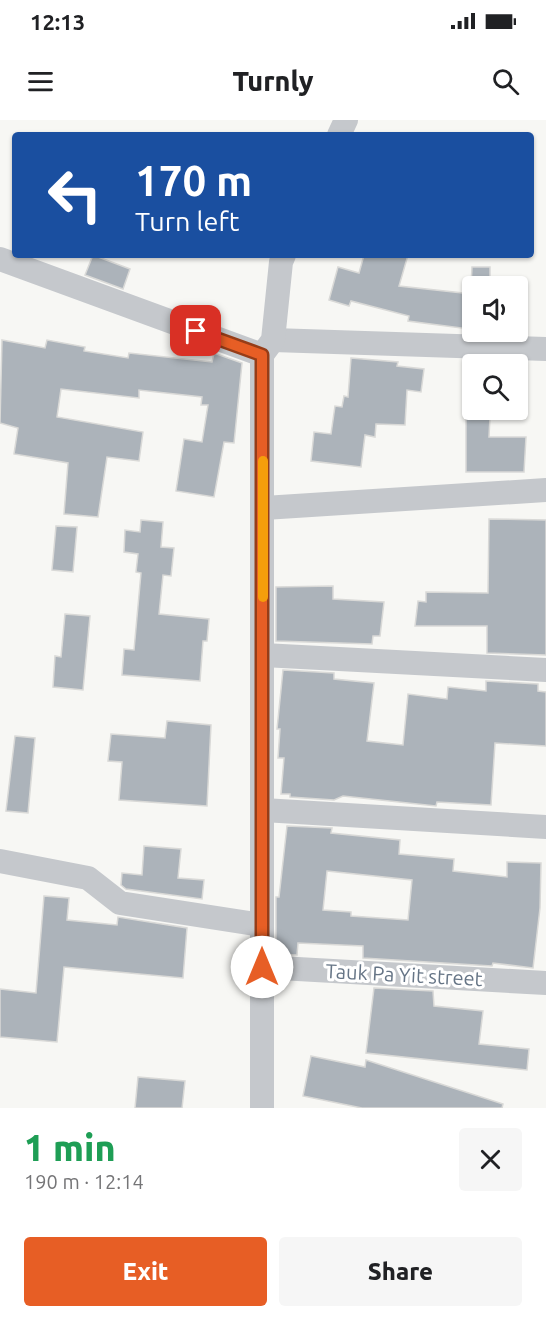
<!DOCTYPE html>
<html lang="en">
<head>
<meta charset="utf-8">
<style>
  :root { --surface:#fff; --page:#f6f6f6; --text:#202124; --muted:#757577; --accent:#e75e25 }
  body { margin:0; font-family:Ubuntu,sans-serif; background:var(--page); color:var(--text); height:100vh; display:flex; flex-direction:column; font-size:22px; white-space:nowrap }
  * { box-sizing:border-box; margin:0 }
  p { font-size:20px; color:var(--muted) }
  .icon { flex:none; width:33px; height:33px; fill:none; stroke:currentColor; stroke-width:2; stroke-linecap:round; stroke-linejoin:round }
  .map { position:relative; height:988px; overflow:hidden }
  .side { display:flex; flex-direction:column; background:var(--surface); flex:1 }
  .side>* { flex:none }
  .top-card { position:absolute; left:12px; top:12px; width:522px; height:126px; border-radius:6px; box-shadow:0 2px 4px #0004; background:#1a4fa0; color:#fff; overflow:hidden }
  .controls { position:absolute; left:462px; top:156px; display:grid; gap:12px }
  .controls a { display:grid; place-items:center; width:66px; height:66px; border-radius:6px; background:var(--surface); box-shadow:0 2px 4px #0004; font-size:30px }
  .pin { position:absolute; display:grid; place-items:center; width:51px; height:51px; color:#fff; margin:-26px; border-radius:12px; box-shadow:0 3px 9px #0006 }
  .me { position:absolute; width:66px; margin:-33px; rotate:0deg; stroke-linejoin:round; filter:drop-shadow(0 0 4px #0008) }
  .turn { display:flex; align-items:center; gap:21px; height:126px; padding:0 24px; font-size:27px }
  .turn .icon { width:78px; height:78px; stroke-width:2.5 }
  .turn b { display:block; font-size:42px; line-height:51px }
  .round { display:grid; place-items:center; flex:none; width:63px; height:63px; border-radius:6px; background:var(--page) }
  .overview { display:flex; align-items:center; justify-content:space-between; height:102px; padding:0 24px }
  h1 { font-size:36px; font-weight:800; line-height:45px; color:#1e9e55 }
  .primary-button { display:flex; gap:12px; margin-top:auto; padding:12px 24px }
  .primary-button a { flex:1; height:69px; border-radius:6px; background:var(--accent); color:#fff; font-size:24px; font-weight:800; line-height:69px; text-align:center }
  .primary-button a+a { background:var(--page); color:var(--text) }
  .status { display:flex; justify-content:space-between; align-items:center; height:42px; padding:0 30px; background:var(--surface); direction:ltr }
  .status svg { height:16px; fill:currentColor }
  header { display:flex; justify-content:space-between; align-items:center; height:78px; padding:0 24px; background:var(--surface); font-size:27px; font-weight:800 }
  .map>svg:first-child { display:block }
  .building { fill:#acb3ba; stroke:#d9d9d7; stroke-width:1.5; fill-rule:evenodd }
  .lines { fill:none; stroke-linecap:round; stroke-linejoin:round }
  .street { stroke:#c5c8cc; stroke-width:24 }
  .route-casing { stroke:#963d18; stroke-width:15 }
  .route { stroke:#e75e25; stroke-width:10 }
  .slow { stroke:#f59e0b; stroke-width:10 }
  .labels { text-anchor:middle; stroke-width:6; stroke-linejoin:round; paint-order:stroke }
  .street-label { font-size:20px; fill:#667586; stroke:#fff }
</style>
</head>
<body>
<div class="status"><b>12:13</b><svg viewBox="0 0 49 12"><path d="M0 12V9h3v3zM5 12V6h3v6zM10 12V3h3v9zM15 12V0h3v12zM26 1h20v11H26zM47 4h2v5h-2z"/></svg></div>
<header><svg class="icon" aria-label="menu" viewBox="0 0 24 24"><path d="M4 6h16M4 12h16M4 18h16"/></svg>Turnly<svg class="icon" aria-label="search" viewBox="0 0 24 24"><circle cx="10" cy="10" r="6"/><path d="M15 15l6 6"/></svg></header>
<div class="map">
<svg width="546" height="988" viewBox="0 0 546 988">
  <rect width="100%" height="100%" fill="#f7f7f4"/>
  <!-- building -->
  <g class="building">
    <path d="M 93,135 L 130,149 L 123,169 L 85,155 Z"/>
    <path d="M 364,135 L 408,135 L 399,166 L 472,174 L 469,209 L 408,201 L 409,196 L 351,181 L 349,186 L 329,180 L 338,147 L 359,153 Z"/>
    <path d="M 472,147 L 490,147 L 490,166 L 471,166 Z"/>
    <path d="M 2,220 L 45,228 L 47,220 L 85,227 L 84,231 L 128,238 L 129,233 L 212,242 L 214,233 L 242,243 L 234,323 L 224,322 L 214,377 L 176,371 L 184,319 L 202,322 L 208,285 L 201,285 L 202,277 L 139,270 L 139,278 L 61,269 L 57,297 L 143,312 L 139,341 L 107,337 L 98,397 L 64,394 L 68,343 L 14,334 L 18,308 L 0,303 Z"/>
    <path d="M 351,238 L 398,242 L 397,246 L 424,249 L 421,272 L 407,270 L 405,305 L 376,304 L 375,317 L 365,315 L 361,347 L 311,341 L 314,312 L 331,314 L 335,286 L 342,287 L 344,276 L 348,277 Z"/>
    <path d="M 466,296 L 490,297 L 489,317 L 526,317 L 524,352 L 466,352 Z"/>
    <path d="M 489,399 L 546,400 L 546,535 L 487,533 L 487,506 L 415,506 L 418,481 L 426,482 L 426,472 L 488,473 Z"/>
    <path d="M 141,400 L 163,402 L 161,427 L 174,428 L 171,456 L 163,455 L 159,494 L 209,499 L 207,521 L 203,521 L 200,561 L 122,555 L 124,529 L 134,530 L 141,453 L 136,452 L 138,434 L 124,432 L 125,410 L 140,412 Z"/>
    <path d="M 56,406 L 77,407 L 73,452 L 52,450 Z"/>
    <path d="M 333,466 L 333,479 L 384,482 L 380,516 L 373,516 L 372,524 L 276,521 L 276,467 Z"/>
    <path d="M 65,494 L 90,496 L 83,570 L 53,567 L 55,536 L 61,537 Z"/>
    <path d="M 283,550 L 334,553 L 334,559 L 374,563 L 367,621 L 403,625 L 408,574 L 447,579 L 448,567 L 486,571 L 486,561 L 538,564 L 538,571 L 546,572 L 546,626 L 495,623 L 491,685 L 437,682 L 436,686 L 343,676 L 334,680 L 290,677 L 290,674 L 281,674 L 284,638 L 278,638 L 280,609 L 277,609 Z"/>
    <path d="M 167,601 L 211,605 L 207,686 L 119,680 L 122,642 L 108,641 L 111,614 L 165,618 Z"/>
    <path d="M 15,616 L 35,618 L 28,693 L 6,691 Z"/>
    <path d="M 287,706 L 332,708 L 331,713 L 400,720 L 399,734 L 454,739 L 453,751 L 507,757 L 507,742 L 541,743 L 540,788 L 533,848 L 493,843 L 492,846 L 363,838 L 363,826 L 298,823 L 297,835 L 276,834 L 276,777 L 279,777 ZM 327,751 L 412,760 L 408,800 L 351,796 L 351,792 L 323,790 Z"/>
    <path d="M 144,726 L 181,729 L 178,758 L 204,760 L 202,779 L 126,769 L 121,765 L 122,753 L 142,755 Z"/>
    <path d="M 44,776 L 69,778 L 67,800 L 117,805 L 118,797 L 187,808 L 183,858 L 64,847 L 57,922 L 0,917 L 0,869 L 36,873 Z"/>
    <path d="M 374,868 L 433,871 L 434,886 L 483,891 L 479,924 L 529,929 L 527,950 L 366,933 Z"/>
    <path d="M 311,936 L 365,947 L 366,940 L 503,984 L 502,988 L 362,988 L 303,976 Z"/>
    <path d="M 138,957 L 185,961 L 182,988 L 135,988 Z"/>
  </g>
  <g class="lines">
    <!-- street -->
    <g class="street">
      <path d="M 339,15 L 346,0"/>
      <path d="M 0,139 L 262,235"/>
      <path d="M 273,220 L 546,229"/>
      <path d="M 264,388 L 546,370"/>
      <path d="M 263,535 L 546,550"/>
      <path d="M 263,690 L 546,707"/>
      <path d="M 0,741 L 88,758 L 120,783 L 262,805"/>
      <path d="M 262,847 L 546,863"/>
      <path d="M 262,988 L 262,235 L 273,220 L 281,142 L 284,135"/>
    </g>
  </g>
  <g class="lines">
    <!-- route casing -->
    <g class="route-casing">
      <path id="route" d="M 196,211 L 262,235 L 262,847"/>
    </g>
    <!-- route -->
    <use href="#route" class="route"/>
    <!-- slow -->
    <path class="slow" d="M 263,341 L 263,477"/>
  </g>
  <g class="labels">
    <!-- street labels -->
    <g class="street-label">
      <text transform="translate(404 855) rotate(3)" y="7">Tauk Pa Yit street</text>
    </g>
  </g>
</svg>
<div class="controls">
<a><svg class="icon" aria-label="sound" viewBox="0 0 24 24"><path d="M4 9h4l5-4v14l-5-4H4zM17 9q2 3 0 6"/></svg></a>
<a><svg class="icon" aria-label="search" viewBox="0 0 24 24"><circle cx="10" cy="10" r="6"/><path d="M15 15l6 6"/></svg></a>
</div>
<div class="pin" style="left:196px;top:211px;background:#d93025"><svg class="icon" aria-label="arrive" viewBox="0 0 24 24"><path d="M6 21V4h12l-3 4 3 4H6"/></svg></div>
<svg class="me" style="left:262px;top:847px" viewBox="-20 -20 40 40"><circle r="19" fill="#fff"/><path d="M0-13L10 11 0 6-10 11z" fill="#e75e25"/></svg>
<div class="top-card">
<div class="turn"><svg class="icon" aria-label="left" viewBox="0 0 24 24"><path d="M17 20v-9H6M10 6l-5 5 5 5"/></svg><div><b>170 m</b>Turn left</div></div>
</div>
</div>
<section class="side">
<div class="overview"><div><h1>1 min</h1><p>190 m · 12:14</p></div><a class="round"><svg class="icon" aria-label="close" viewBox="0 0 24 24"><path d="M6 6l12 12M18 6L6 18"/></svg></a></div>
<div class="primary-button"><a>Exit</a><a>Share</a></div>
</section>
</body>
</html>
